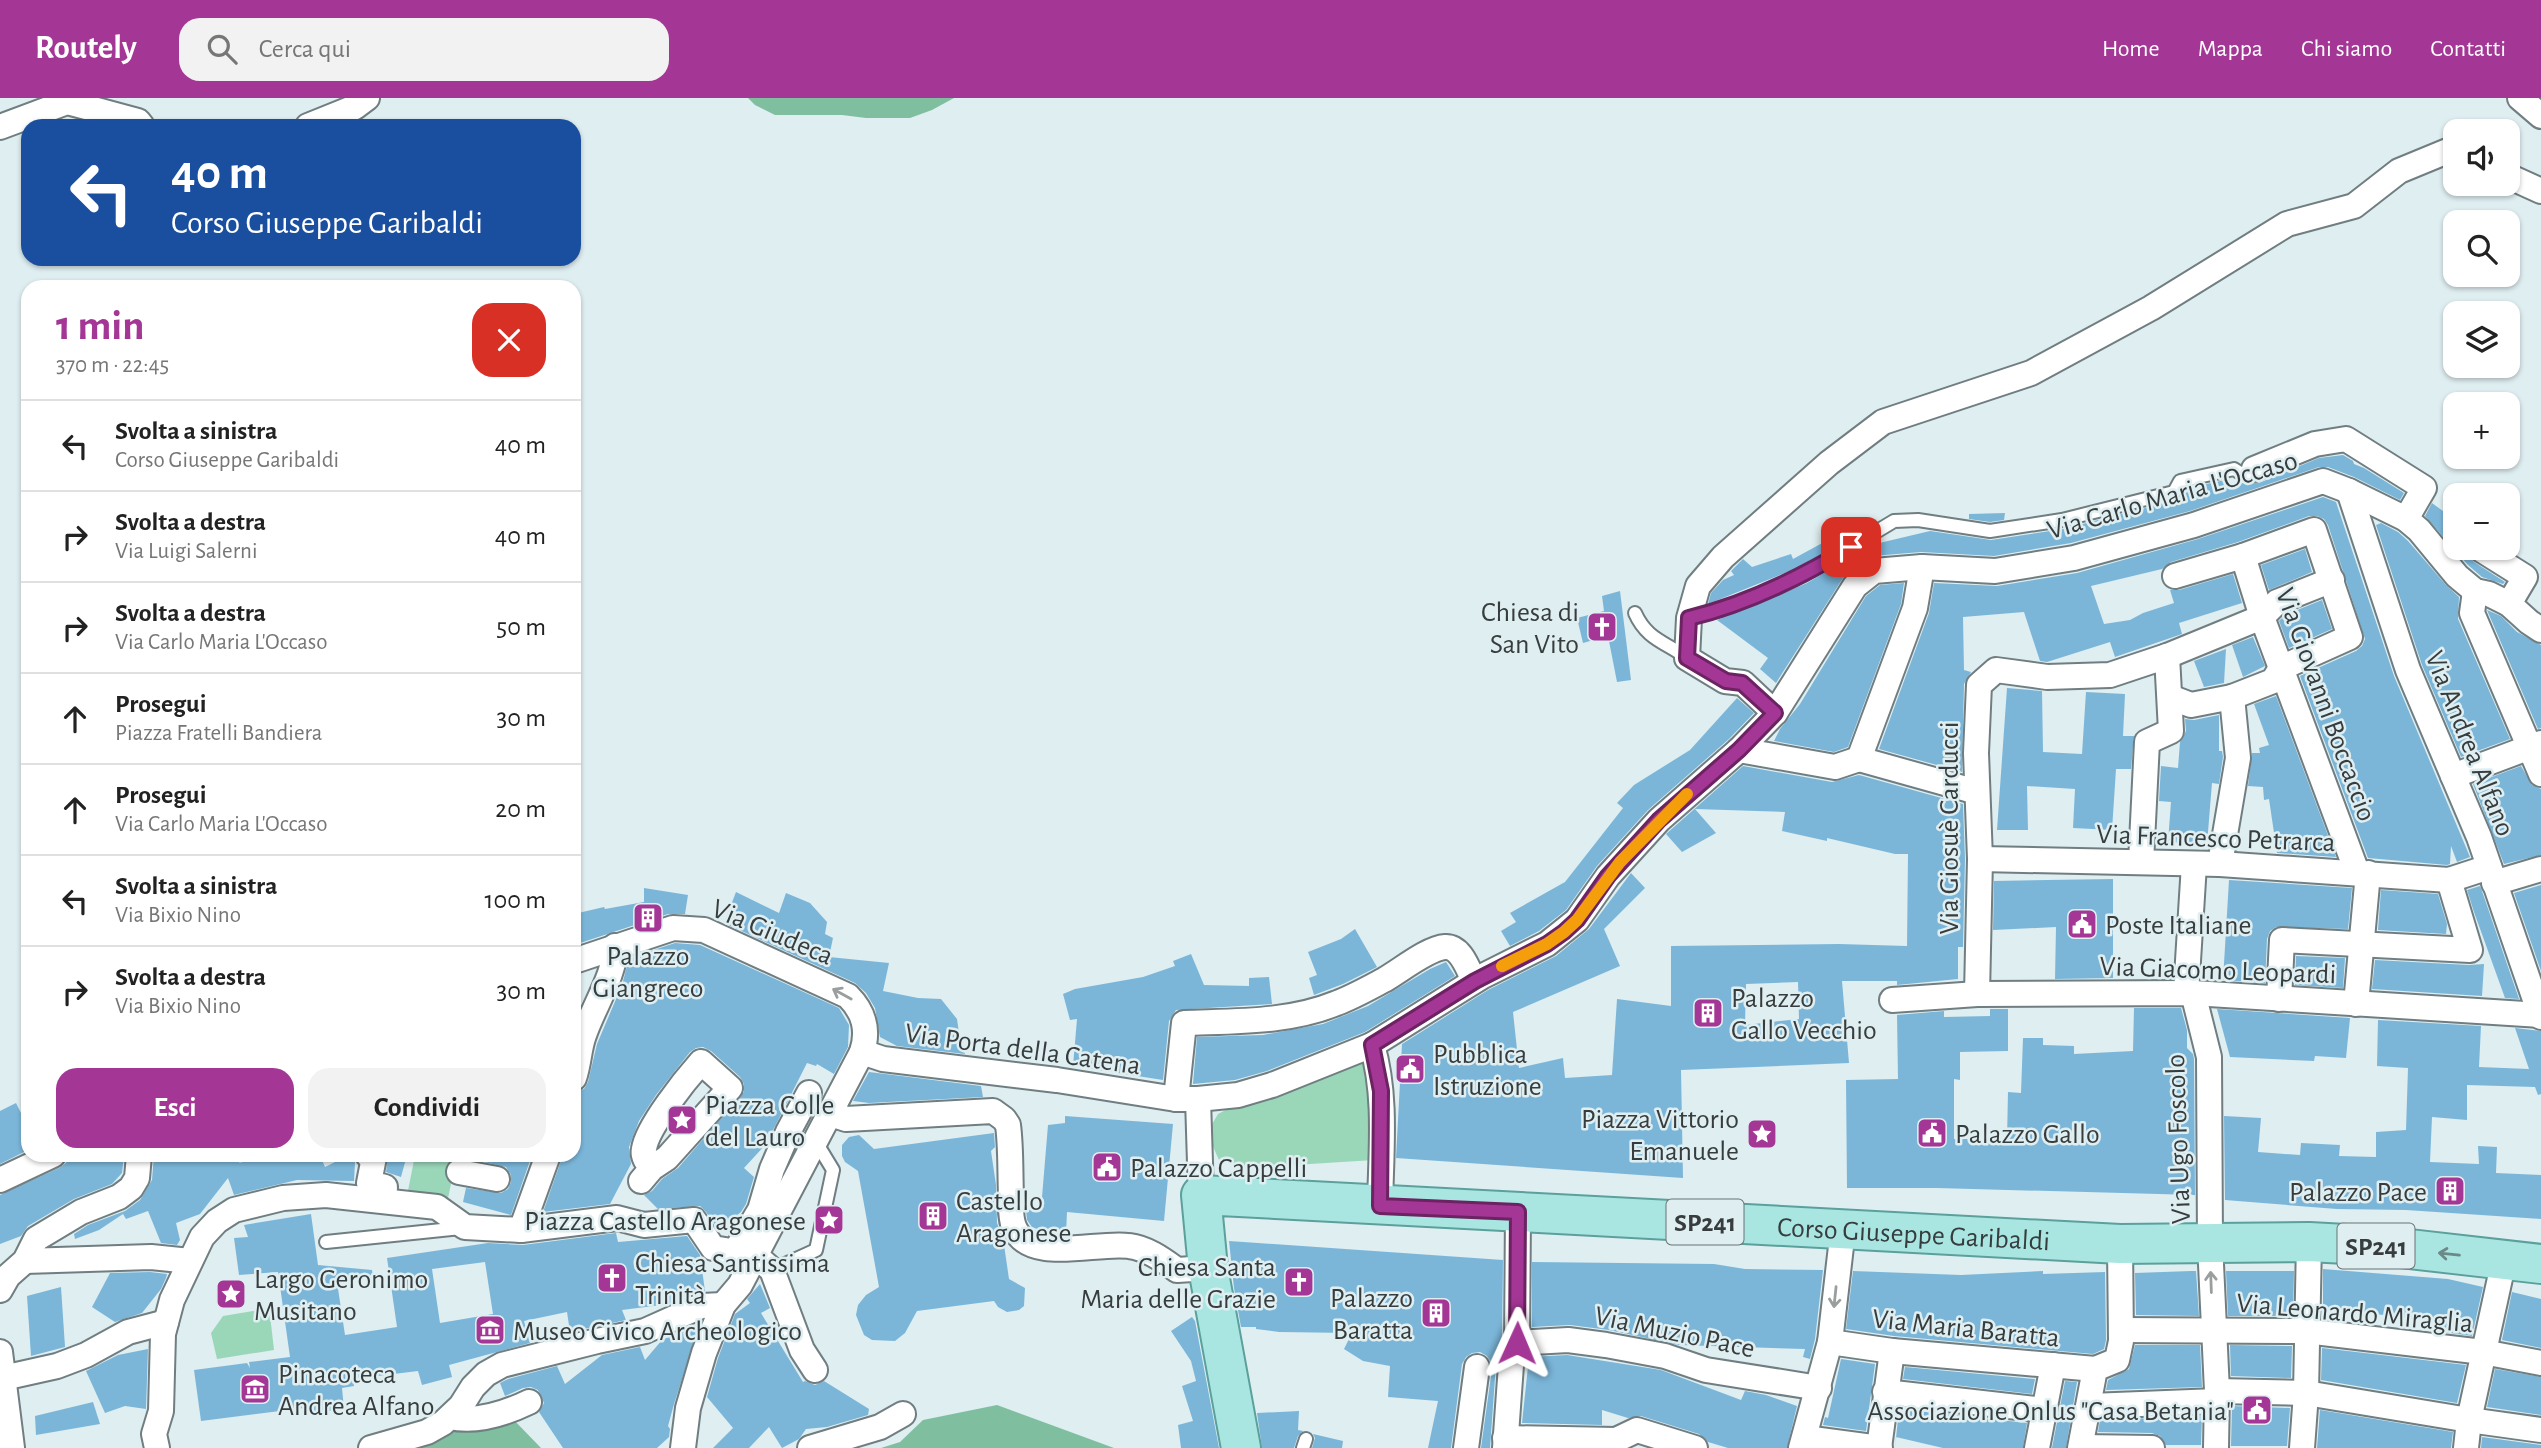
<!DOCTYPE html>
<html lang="it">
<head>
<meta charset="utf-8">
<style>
  :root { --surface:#fff; --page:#f2f2f2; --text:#222; --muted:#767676; --line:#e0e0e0; --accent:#a43695 }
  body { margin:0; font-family:"Alegreya Sans",sans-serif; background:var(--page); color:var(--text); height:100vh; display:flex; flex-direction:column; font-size:26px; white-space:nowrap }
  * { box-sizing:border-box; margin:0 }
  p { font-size:23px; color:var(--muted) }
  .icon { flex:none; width:38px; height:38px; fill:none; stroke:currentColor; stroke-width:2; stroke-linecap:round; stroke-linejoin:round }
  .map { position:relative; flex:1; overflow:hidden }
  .details { position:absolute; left:21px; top:182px; width:560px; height:882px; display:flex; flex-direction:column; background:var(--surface); border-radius:21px; box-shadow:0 2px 5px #0004 }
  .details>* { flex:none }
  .hud { position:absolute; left:21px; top:21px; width:560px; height:147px; border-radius:21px; box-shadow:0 2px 5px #0004; background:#1a4fa0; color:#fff; overflow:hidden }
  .buttons { position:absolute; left:2443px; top:21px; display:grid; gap:14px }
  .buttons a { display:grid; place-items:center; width:77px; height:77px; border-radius:14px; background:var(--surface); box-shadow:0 2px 5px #0004; font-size:35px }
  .pin { position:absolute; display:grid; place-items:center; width:60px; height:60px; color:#fff; margin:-30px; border-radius:14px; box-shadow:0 4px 10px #0006 }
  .me { position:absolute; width:77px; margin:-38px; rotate:1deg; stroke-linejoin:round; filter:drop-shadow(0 0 5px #0008) }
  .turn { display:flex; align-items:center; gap:24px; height:147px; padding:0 35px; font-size:32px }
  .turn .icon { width:91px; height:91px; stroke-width:2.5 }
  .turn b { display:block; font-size:49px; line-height:60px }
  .round { display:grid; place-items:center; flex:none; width:74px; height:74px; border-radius:21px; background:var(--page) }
  .overview { display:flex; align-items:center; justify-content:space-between; height:119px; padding:0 35px }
  h1 { font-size:42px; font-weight:700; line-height:52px; color:var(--accent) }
  .button { display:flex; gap:14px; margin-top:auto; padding:14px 35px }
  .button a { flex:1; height:80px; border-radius:21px; background:var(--accent); color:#fff; font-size:28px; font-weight:700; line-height:80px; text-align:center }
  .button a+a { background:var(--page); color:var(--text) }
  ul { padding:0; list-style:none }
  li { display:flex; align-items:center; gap:21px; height:91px; padding:0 35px; border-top:2px solid var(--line) }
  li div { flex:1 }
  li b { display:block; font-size:26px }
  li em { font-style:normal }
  header { display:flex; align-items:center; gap:42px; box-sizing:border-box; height:98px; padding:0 35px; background:var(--accent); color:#fff }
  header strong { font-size:33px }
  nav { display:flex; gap:38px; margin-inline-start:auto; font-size:24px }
  .search { width:490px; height:63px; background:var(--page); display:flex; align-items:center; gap:18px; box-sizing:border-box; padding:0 24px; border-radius:21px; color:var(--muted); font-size:26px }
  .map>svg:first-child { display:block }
  .green { fill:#9ad7b9 }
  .forest { fill:#7fbfa0 }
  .building { fill:#7bb6d9; fill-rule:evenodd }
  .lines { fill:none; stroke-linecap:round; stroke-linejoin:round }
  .lane-casing { stroke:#707e81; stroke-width:16 }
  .street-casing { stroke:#707e81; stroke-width:28 }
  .primary-casing { stroke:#5ba09b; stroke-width:42 }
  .lane { stroke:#fff; stroke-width:12 }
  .street { stroke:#fff; stroke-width:24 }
  .primary { stroke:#a9e6e1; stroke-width:38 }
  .oneway { stroke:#9b9e9e }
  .oneway2 { stroke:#6a8987 }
  .route-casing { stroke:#6b2361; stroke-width:18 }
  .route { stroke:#a43695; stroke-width:12 }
  .slow { stroke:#f59e0b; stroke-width:12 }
  .labels { text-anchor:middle; stroke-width:5; stroke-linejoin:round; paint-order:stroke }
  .shield { fill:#dfeef1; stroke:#697274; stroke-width:2 }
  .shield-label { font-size:26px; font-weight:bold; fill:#373d3e }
  .street-label { font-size:28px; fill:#373d3e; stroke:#dfeef1 }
  .poi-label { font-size:28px; fill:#373d3e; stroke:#dfeef1; text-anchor:start }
</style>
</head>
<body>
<header>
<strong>Routely</strong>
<div class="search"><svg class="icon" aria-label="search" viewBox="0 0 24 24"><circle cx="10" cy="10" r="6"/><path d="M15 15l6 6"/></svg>Cerca qui</div>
<nav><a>Home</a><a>Mappa</a><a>Chi siamo</a><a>Contatti</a></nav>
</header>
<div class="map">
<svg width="2541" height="1350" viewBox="0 0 2541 1350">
  <rect width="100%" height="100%" fill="#dfeef1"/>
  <!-- green -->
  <g class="green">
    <path d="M 1362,962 L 1373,988 L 1374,1062 L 1246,1070 L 1219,1062 L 1211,1044 L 1211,1028 L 1218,1016 L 1245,1002 Z"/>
    <path d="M 415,1057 L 452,1057 L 456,1062 L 447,1105 L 407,1098 Z"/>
    <path d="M 265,1211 L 270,1217 L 274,1252 L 217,1261 L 211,1235 L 223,1218 Z"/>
  </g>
  <!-- forest -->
  <g class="forest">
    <path d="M 748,0 L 954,0 L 932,12 L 910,20 L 866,20 L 842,17 L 775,17 L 755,7 Z"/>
    <path d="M 997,1307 L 1114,1350 L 881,1350 L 900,1344 L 923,1322 Z"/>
    <path d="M 510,1318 L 541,1350 L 392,1350 Z"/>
  </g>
  <!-- building -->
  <g class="building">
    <path d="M 2343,357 L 2353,363 L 2354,366 L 2364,370 L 2404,395 L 2400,402 L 2354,379 L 2328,369 L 2319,369 L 2190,413 L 2071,445 L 1994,458 L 1921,454 L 1873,458 L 1865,461 L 1843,480 L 1776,585 L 1760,571 L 1768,560 L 1717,522 L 1807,485 L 1871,447 L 1930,433 L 1991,442 L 2063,431 L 2176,402 L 2184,400 L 2183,395 L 2190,394 L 2189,390 L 2229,381 L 2230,388 L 2247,384 L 2259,385 L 2319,360 Z"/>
    <path d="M 2323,399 L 2336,404 L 2394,578 L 2470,759 L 2457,764 L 2451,748 L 2450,766 L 2447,767 L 2368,760 L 2300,578 L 2356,553 L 2362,548 L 2365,541 L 2328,427 L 2324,421 L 2317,418 L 2309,418 L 2238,444 L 2171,464 L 2162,471 L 2091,488 L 2104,526 L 2130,522 L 2143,515 L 2174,505 L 2170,492 L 2179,492 L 2233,476 L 2242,505 L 2179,525 L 2182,536 L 2115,559 L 2110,544 L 2047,564 L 2040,563 L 2024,514 L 1963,519 L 1964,572 L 1971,574 L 1964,586 L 1962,674 L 1879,651 L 1929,515 L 1934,485 L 1997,488 L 2077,475 L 2198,441 Z"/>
    <path d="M 2432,405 L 2455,422 L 2455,450 L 2468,450 L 2469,458 L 2474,464 L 2505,484 L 2503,486 L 2482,479 L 2468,467 L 2425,418 Z"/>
    <path d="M 2005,415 L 2004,422 L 1990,424 L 1969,421 L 1969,416 Z"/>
    <path d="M 2381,425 L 2398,434 L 2408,443 L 2446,487 L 2459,499 L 2458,521 L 2510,641 L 2461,659 L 2422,567 L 2376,427 Z"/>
    <path d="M 1848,431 L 1852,438 L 1800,469 L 1708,506 L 1711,495 L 1723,482 L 1734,477 L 1731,473 L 1743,461 L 1752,469 L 1791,456 L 1793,461 Z"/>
    <path d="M 2305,451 L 2312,474 L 2269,492 L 2261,467 Z"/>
    <path d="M 1904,485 L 1901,506 L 1848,649 L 1834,654 L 1774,643 L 1780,631 L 1800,606 L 1866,498 L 1880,487 Z"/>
    <path d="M 1620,493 L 1631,582 L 1617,584 L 1608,538 L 1583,545 L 1577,520 L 1604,513 L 1602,498 Z"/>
    <path d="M 2322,502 L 2332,531 L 2289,550 L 2279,523 L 2285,517 Z"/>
    <path d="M 2487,512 L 2501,518 L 2517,534 L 2541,547 L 2541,630 L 2538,631 Z"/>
    <path d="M 2253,539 L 2265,568 L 2243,579 L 2232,547 Z"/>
    <path d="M 2226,551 L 2224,585 L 2204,589 L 2194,563 Z"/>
    <path d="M 2007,590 L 2042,593 L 2043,654 L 2082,656 L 2086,594 L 2125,596 L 2123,638 L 2134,638 L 2131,671 L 2116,671 L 2112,732 L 2073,730 L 2075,691 L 2027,688 L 2028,732 L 1997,732 Z"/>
    <path d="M 2276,598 L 2336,759 L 2277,755 L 2269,701 L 2264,702 L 2263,689 L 2248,688 L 2252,655 L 2260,655 L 2259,650 L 2269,647 L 2254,606 Z"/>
    <path d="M 1737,600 L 1754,615 L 1729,641 L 1648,712 L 1597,768 L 1566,812 L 1539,833 L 1510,848 L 1501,833 L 1516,824 L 1510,815 L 1565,784 L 1623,710 L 1617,705 L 1634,687 L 1690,652 Z"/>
    <path d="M 2219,617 L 2219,653 L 2222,653 L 2223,659 L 2219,686 L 2212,685 L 2207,746 L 2168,744 L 2171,704 L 2159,703 L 2161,668 L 2178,670 L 2180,644 L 2186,633 L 2185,621 L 2194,622 Z"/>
    <path d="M 1743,668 L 1832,684 L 1859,677 L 1963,706 L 1965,761 L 1963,849 L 1958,849 L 1958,881 L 1897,887 L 1897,883 L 1842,883 L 1849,965 L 1681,972 L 1683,1080 L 1396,1060 L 1402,946 L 1488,892 L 1556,858 L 1589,831 L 1631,775 L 1645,790 L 1604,831 L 1620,868 L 1513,914 L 1519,970 L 1563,960 L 1565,980 L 1612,977 L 1617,901 L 1671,908 L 1671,848 L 1839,846 L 1907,848 L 1908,756 L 1895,756 L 1827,740 L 1827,743 L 1782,733 L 1785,714 L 1695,711 L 1716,735 L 1682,754 L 1666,736 ZM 1798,884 L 1799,921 L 1745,927 L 1746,886 Z"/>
    <path d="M 2521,668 L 2532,687 L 2541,691 L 2541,757 L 2504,766 L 2473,686 Z"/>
    <path d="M 2113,781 L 2113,880 L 2055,881 L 2056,829 L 1993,832 L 1994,783 Z"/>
    <path d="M 2229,782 L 2352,790 L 2348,831 L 2276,829 L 2270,833 L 2267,841 L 2265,885 L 2223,882 Z"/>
    <path d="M 2541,787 L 2541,873 L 2514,795 Z"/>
    <path d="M 2480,788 L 2482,793 L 2519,901 L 2505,900 L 2474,814 L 2467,792 Z"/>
    <path d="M 644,790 L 688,797 L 685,816 L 668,816 L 574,847 L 574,816 L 604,809 L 605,811 L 644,804 Z"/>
    <path d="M 2381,792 L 2438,796 L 2447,826 L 2446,836 L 2378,832 Z"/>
    <path d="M 736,794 L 779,815 L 786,795 L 810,805 L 827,824 L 825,836 L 833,840 L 829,859 L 889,865 L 883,893 L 918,900 L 941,901 L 957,921 L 960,942 L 965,956 L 897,948 L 880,939 L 875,910 L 866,895 L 855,885 L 724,825 Z"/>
    <path d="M 1355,831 L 1377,869 L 1343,886 L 1314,897 L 1309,880 L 1317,877 L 1308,854 L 1341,841 Z"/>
    <path d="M 675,845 L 700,847 L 839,910 L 849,927 L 848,949 L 834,976 L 817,966 L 816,968 L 807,965 L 766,1046 L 744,1070 L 754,1079 L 746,1106 L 741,1114 L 719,1132 L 706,1114 L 700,1108 L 658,1111 L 644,1097 L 652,1093 L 662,1081 L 678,1070 L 744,994 L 744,986 L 740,979 L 711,953 L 703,949 L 696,950 L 690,954 L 656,997 L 639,1023 L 629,1049 L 631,1066 L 610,1106 L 543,1114 L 563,1057 L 574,1057 L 574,994 L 584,991 L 588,984 L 597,946 L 622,887 L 629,860 Z"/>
    <path d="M 1191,856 L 1204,887 L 1249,888 L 1249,880 L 1269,879 L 1272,906 L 1176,912 L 1169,923 L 1163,982 L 1073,968 L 1077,921 L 1070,922 L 1063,896 L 1075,891 L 1143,879 L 1175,868 L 1173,863 Z"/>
    <path d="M 2296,858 L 2345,860 L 2343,890 L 2295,887 Z"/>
    <path d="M 2375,862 L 2469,867 L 2484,866 L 2482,898 L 2372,891 Z"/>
    <path d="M 1446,864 L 1455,878 L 1365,934 L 1267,973 L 1235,982 L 1193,986 L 1197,939 L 1263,937 L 1323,926 L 1368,908 L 1430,871 Z"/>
    <path d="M 2134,910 L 2181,910 L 2187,932 L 2187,950 L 2193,956 L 2194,961 L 2195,1097 L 1937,1090 L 1847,1090 L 1846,982 L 1898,981 L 1897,917 L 1944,913 L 1944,919 L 1990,918 L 1990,911 L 2008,911 L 2008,953 L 1960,954 L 1960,982 L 1954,981 L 1954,1041 L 2007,1041 L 2008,994 L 2021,995 L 2023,940 L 2043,940 L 2043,947 L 2074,948 L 2074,956 L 2133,953 Z"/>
    <path d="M 2217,911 L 2350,920 L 2346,960 L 2315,958 L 2314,963 L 2230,959 Z"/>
    <path d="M 2378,922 L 2481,928 L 2479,969 L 2529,971 L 2515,930 L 2541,933 L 2541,996 L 2538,997 L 2535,989 L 2467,987 L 2467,1022 L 2432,1019 L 2430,1064 L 2479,1066 L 2478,1048 L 2497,1049 L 2496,1075 L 2541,1077 L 2541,1121 L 2406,1112 L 2337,1111 L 2225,1102 L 2224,1018 L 2261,1020 L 2258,1054 L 2300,1057 L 2301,1045 L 2340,1047 L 2339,1058 L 2376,1059 L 2376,1034 L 2406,1032 L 2408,970 L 2377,968 Z"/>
    <path d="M 869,974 L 981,988 L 983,999 L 869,1005 L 853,1003 Z"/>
    <path d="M 16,1005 L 28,1029 L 28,1052 L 0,1066 L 0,1013 Z"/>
    <path d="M 1065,1018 L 1173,1026 L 1164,1123 L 1067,1114 L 1066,1136 L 1050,1136 L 1032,1129 L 1027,1122 L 1026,1112 L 1041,1111 L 1048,1027 L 1065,1025 Z"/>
    <path d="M 994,1035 L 995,1049 L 991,1053 L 996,1087 L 997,1125 L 1003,1140 L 1009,1181 L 1025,1190 L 1024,1208 L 1019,1212 L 1007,1214 L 998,1209 L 994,1203 L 917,1213 L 905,1235 L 895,1243 L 872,1242 L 864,1237 L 856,1217 L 858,1207 L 866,1197 L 879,1189 L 858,1073 L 845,1064 L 842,1058 L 842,1047 L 849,1039 L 859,1037 L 874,1051 Z"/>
    <path d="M 68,1057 L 124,1057 L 122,1075 L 112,1086 L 74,1101 L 28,1128 L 21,1138 L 0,1146 L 0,1097 L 59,1070 L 66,1065 Z"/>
    <path d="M 154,1057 L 245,1057 L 239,1065 L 268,1057 L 308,1057 L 321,1060 L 325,1069 L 339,1062 L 355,1064 L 354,1083 L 297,1082 L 234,1097 L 228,1080 L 200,1116 L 176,1125 L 180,1142 L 177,1147 L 161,1145 L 148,1113 L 126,1121 L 123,1116 L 99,1132 L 75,1141 L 74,1136 L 88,1127 L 125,1113 L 140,1102 L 152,1082 Z"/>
    <path d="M 388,1057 L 407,1057 L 401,1079 L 386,1074 Z"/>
    <path d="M 472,1057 L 532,1057 L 511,1117 L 463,1104 L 466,1090 L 501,1095 L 508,1091 L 511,1084 L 511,1077 L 506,1069 L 471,1061 Z"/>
    <path d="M 311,1116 L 318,1167 L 372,1172 L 373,1179 L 337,1184 L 345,1237 L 397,1229 L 387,1160 L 488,1145 L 523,1147 L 616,1135 L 618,1144 L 687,1138 L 700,1157 L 705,1193 L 695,1194 L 669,1206 L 622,1212 L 626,1222 L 570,1234 L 567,1214 L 524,1223 L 530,1245 L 449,1267 L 452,1279 L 422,1287 L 418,1273 L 353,1281 L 354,1288 L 342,1290 L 344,1311 L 305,1316 L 304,1310 L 201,1323 L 194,1272 L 247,1265 L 250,1270 L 249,1264 L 290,1259 L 278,1174 L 239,1177 L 234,1140 L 248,1139 L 244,1127 ZM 485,1164 L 493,1216 L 440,1225 L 432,1171 Z"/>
    <path d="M 1229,1143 L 1503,1162 L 1502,1243 L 1496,1266 L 1490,1350 L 1481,1350 L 1492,1271 L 1491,1264 L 1487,1258 L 1480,1254 L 1472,1255 L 1466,1259 L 1462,1266 L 1451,1350 L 1428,1350 L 1438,1303 L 1388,1299 L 1390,1268 L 1363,1263 L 1344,1251 L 1352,1235 L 1279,1234 L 1256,1231 L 1256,1229 L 1241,1229 L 1234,1190 Z"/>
    <path d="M 1532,1164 L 1714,1166 L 1745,1171 L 1823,1172 L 1815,1241 L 1810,1261 L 1803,1259 L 1805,1251 L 1679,1247 L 1609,1232 L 1570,1227 L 1532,1229 Z"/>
    <path d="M 2323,1171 L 2448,1181 L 2483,1189 L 2472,1238 L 2443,1234 L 2444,1224 L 2323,1210 Z"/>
    <path d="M 1853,1173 L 1961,1177 L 2043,1173 L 2043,1176 L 2105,1174 L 2106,1242 L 2104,1251 L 2093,1256 L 1894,1238 L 1846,1231 Z"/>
    <path d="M 2191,1173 L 2196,1173 L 2199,1218 L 2136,1217 L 2135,1175 Z"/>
    <path d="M 2226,1173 L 2294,1173 L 2293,1218 L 2228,1218 Z"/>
    <path d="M 150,1174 L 167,1176 L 166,1180 L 161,1191 L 142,1215 L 115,1224 L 92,1209 L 110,1175 Z"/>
    <path d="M 760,1186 L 770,1210 L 761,1215 L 803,1284 L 805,1283 L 815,1287 L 824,1283 L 869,1311 L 868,1317 L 827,1329 L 806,1331 L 799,1341 L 782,1350 L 769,1329 L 749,1350 L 713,1350 L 733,1330 L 707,1299 L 718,1260 L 735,1216 L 750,1205 L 747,1201 Z"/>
    <path d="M 61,1189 L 65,1249 L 31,1258 L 27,1198 Z"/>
    <path d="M 2512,1194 L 2541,1201 L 2541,1250 L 2502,1242 Z"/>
    <path d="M 1192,1219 L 1195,1223 L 1219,1350 L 1181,1350 L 1178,1327 L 1193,1323 L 1182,1288 L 1196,1283 L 1191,1263 L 1171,1233 Z"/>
    <path d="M 700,1225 L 674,1306 L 668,1328 L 670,1331 L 669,1339 L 657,1350 L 563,1350 L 539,1314 L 544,1305 L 538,1292 L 531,1289 L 523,1290 L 505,1298 L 500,1285 L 508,1281 L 557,1268 L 565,1286 L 602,1257 L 640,1249 L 645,1262 L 662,1242 Z"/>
    <path d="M 2135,1247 L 2200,1247 L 2202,1289 L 2106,1292 L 2108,1282 L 2129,1271 Z"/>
    <path d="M 2230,1247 L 2292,1248 L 2291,1280 L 2231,1278 Z"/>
    <path d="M 2322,1250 L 2466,1267 L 2457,1305 L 2321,1282 Z"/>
    <path d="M 148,1251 L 146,1311 L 125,1308 L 105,1315 L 86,1273 L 118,1257 Z"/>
    <path d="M 1567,1257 L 1661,1272 L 1741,1302 L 1745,1293 L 1766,1297 L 1797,1308 L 1787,1350 L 1728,1350 L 1708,1344 L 1699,1336 L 1641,1318 L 1628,1320 L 1602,1312 L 1602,1327 L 1522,1325 L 1529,1259 Z"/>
    <path d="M 1841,1261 L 1875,1266 L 1866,1333 L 1823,1327 L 1825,1319 L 1828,1320 Z"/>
    <path d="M 1905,1269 L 2035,1281 L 2032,1296 L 1903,1281 Z"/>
    <path d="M 2495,1271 L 2541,1279 L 2541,1317 L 2487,1309 Z"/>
    <path d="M 2065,1283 L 2077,1284 L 2066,1350 L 2052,1350 Z"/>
    <path d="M 93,1304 L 100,1326 L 36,1337 L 35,1318 Z"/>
    <path d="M 2232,1308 L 2290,1310 L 2287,1348 L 2231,1348 Z"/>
    <path d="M 1899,1311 L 2027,1325 L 2023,1350 L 1943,1350 L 1896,1339 L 1895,1350 Z"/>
    <path d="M 2320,1312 L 2453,1334 L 2451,1350 L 2317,1350 Z"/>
    <path d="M 1299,1313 L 1298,1332 L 1303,1333 L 1298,1338 L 1294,1350 L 1262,1350 L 1257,1315 Z"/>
    <path d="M 2202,1318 L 2201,1347 L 2166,1347 L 2160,1338 L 2152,1335 L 2098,1334 L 2100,1322 Z"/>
    <path d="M 1313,1336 L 1343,1343 L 1342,1350 L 1312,1350 L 1315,1340 Z"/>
    <path d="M 2482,1339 L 2541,1347 L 2541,1350 L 2481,1350 Z"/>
  </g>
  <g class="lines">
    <!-- lane casing -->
    <g class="lane-casing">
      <g id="lane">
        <path d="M 1635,515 C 1647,542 1666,544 1687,560"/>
        <path d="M 1689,520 L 1721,512 L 1804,477 L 1894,423 L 1918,422 L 1990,433 L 2062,422 L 2174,394 L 2180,383 L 2234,371 L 2242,376 L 2254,371"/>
        <path d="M 326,1144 L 461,1130"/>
        <path d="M 772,1172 L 816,1152 L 833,1072 L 816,1044"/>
        <path d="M 1303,1350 L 1306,1341"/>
      </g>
    </g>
    <!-- street casing -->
    <g class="street-casing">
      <g id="street">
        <path d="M 2520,0 L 2541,18"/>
        <path d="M 308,28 L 355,9 L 367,0"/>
        <path d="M 0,29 L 67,4 L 138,23 L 142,28"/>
        <path d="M 2508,78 L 2541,93"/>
        <path d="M 2254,371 L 2315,346 L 2346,341 L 2424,390 L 2406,421"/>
        <path d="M 2349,393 L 2408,572 L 2479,739 L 2541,919"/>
        <path d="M 2482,452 L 2525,479 L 2509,506"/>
        <path d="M 2243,458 L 2262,519 L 2357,774"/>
        <path d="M 2475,493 L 2472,515 L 2541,676"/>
        <path d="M 2170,599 L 2191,607 L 2232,599 L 2273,583 L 2281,570 L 2350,539 L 2314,432 L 2243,458 L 2175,478"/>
        <path d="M 1775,615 L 1743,585 L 1725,583 L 1687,560 L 1689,520 L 1698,488 L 1723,459 L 1829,365 L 1883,324 L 2031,275 L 2151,210 L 2287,126 L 2354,108 L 2399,73 L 2450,52 L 2455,54"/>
        <path d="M 1739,652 L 1835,669 L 1859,661"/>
        <path d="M 1859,661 L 1915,510 L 1922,469"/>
        <path d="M 1859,661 L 1977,694"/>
        <path d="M 2453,678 L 2541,645"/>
        <path d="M 1980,761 L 2220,766 L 2449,782 L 2489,769"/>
        <path d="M 2141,764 L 2147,644 L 2171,633 L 2167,558"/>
        <path d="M 2220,766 L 2238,660 L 2232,599"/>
        <path d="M 2494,785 L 2541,771"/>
        <path d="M 574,863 L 673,830 L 704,832 L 848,898 C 864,914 869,932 862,954 L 740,1187 L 723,1207 L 704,1255 L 688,1310 L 683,1350"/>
        <path d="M 2186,895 L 2194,766"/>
        <path d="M 2193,895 L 2209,959 L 2210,1145 L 2217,1293 L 2216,1350"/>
        <path d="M 1977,896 L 1980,761 L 1976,655 L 1979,587 L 1996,572 L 2047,579 L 2110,577 L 2167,558 L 2262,519 L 2277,504 L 2332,482"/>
        <path d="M 2279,901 L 2282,842 L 2470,852 L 2449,782"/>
        <path d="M 1892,902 L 1977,896 L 2193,895 L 2541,917"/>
        <path d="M 2356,906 L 2368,775"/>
        <path d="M 1372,947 L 1481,879 L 1547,846 L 1577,822 L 1608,778 L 1659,722 L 1739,652 L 1775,615 L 1855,488 L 1874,473 L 1922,469 L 1995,473 L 2074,460 L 2194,427 L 2323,383 L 2349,393 L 2406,421 L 2419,432 L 2457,478 L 2475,493 L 2489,496 L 2509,506 L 2529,524 L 2541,532"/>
        <path d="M 862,954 L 883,961 L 1057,982 L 1176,1001 L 1198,1001 L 1238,997 L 1272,987 L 1372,947 C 1387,998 1381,1054 1380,1108"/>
        <path d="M 574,980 C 579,966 579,950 584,937 C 593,910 616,875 615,848"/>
        <path d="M 1176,1001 L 1184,925 C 1235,923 1288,925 1337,905 C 1353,899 1369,890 1384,882 C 1400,873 1428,850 1445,849 C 1461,848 1468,871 1474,883"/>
        <path d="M 1198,1001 L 1201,1097"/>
        <path d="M 831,1016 L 846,1021 L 993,1013 L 1004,1021 L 1008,1027 C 1011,1050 1010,1074 1011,1097 C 1011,1108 1010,1119 1014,1129 C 1029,1167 1097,1143 1129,1148 C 1147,1150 1163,1162 1177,1172 L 1208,1170"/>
        <path d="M 368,1057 L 374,1059 L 369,1085 L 385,1089 L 384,1102"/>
        <path d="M 459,1074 L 497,1081"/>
        <path d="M 0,1082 L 53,1057"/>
        <path d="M 641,1083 L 652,1070 L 667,1060 L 730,990 L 701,964 C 686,981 647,1029 644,1051 C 642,1059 647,1065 652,1070"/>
        <path d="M 521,1132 L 548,1057"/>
        <path d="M 735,1154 L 760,1112 L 772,1071 L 788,1034 L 809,995"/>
        <path d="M 25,1163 L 151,1159 L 190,1163"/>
        <path d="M 0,1192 L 8,1178 L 25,1163 L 36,1141 L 81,1114 L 119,1099 L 131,1090 L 137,1080 L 139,1057"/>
        <path d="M 2121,1232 L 2306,1233 L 2483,1254 L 2541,1265"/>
        <path d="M 1830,1244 L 1892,1253 L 2095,1271"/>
        <path d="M 1517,1245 L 1568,1242 L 1606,1247 L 1665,1258 L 1706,1272 L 1819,1290"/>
        <path d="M 0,1254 L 12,1350"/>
        <path d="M 3,1280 L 57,1268 L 86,1257 L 128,1234 L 166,1224"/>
        <path d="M 2217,1293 L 2306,1295 L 2469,1322 L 2541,1332"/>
        <path d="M 1885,1294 L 2044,1312"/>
        <path d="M 2090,1308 L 2217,1303"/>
        <path d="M 450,1319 C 476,1325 504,1316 529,1304"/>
        <path d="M 1505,1340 L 1616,1342 L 1637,1332 L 1695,1350"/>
        <path d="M 1805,1340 L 1880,1350"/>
        <path d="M 2081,1349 L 2152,1350"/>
        <path d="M 157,1350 L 154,1336 L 161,1313 L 163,1236 L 172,1202 L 202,1139 L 217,1123 L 234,1112 L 283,1100 L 326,1097 L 437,1109 L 465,1129 L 521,1132 L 617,1120 L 644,1127 L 694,1122 L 713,1150 L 755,1157 L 772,1172 L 802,1252 L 815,1272"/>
        <path d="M 371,1350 L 427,1334 L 443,1325 L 461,1308 L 473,1289 L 486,1276 L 502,1267 L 597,1243 L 645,1233 L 701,1208 L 723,1207"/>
        <path d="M 810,1350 L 880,1329 L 903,1316"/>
        <path d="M 1466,1350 L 1477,1269"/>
        <path d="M 1505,1350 L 1511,1267 L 1517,1245 L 1518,1114"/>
        <path d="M 1801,1350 L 1830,1244 L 1843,1131"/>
        <path d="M 1879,1350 L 1892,1253"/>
        <path d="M 2037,1350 L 2053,1267"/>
        <path d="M 2080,1350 L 2095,1271 L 2117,1262 L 2121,1243 L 2120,1146"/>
        <path d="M 2302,1350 L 2306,1295 L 2309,1144"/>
        <path d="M 2466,1350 L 2469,1322 L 2504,1162"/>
      </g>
    </g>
    <!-- primary casing -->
    <g class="primary-casing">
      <g id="primary">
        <path id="s1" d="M 1241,1350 L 1208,1170 L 1201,1097 L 2120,1146 L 2309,1144 L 2383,1148 L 2541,1166"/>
      </g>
    </g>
    <!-- lane -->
    <use href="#lane" class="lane"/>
    <!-- street -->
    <use href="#street" class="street"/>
    <!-- primary -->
    <use href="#primary" class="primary"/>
  </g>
  <!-- one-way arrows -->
  <defs><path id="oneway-shaft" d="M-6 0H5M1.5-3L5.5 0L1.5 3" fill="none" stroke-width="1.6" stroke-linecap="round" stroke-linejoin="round" transform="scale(1.75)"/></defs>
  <g class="oneway">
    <use href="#oneway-shaft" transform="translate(842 896) rotate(-151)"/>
    <use href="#oneway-shaft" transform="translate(2211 1184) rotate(-92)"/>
    <use href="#oneway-shaft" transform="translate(1835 1199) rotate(96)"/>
  </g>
  <use class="oneway2" href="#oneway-shaft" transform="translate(2449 1156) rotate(-174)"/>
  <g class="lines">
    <!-- route casing -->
    <g class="route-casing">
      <path id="route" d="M 1517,1245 L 1518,1114 L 1380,1108 L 1381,993 L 1372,947 L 1475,883 L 1547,846 L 1564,834 L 1577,822 L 1608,778 L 1659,722 L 1739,652 L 1775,615 L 1742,585 L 1726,583 L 1687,560 L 1689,520 C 1747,506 1800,480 1851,449"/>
    </g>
    <!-- route -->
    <use href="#route" class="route"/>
    <!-- slow -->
    <path class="slow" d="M 1502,868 L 1547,846 L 1564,834 L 1577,822 L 1620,764 L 1687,696"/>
  </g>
  <!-- icons -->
  <defs>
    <g id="church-square" transform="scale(1.575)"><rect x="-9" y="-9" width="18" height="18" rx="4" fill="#a43695" stroke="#dfeef1"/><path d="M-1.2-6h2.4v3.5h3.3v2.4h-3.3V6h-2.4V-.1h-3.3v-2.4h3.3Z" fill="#fff"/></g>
    <g id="building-square" transform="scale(1.575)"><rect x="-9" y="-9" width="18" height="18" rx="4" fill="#a43695" stroke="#dfeef1"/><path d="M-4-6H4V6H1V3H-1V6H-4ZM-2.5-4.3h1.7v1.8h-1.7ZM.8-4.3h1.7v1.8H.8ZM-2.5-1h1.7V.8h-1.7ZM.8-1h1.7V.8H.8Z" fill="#fff"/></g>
    <g id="civic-square" transform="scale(1.575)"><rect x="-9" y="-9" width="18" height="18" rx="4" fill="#a43695" stroke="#dfeef1"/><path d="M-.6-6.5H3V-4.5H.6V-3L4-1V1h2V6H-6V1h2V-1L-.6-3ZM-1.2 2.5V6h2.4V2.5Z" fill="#fff"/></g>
    <g id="sight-square" transform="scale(1.575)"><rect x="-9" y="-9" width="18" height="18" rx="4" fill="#a43695" stroke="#dfeef1"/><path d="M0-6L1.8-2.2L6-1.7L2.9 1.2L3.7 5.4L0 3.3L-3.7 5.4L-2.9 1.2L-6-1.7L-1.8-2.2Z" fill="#fff"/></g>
    <g id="museum-square" transform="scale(1.575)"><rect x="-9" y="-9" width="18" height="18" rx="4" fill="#a43695" stroke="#dfeef1"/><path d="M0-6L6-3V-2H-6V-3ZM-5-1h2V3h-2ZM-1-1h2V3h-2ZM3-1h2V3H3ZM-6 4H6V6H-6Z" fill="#fff"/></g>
  </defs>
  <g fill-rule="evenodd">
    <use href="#church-square" x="1602" y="529"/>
    <use href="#building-square" x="648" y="820"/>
    <use href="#civic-square" x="2082" y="826"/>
    <use href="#building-square" x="1708" y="915"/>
    <use href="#civic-square" x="1410" y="971"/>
    <use href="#sight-square" x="682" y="1022"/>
    <use href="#civic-square" x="1932" y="1035"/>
    <use href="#sight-square" x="1762" y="1036"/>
    <use href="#civic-square" x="1107" y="1069"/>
    <use href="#building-square" x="2450" y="1093"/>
    <use href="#building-square" x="933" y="1118"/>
    <use href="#sight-square" x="829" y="1122"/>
    <use href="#church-square" x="612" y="1180"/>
    <use href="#church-square" x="1299" y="1184"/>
    <use href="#sight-square" x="231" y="1196"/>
    <use href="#building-square" x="1436" y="1215"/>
    <use href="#museum-square" x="490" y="1232"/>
    <use href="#museum-square" x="255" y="1291"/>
    <use href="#civic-square" x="2257" y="1312"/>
  </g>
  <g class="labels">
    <!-- shield labels -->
    <g class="shield">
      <rect x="1666.5" y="1101.5" width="77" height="45" rx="5"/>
      <rect x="2337.5" y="1125.5" width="77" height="45" rx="5"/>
    </g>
    <g class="shield-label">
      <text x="1705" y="1133">SP241</text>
      <text x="2376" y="1157">SP241</text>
    </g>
    <!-- street labels -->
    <g class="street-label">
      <text transform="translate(2172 396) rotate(-16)" y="10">Via Carlo Maria L'Occaso</text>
      <text transform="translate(2327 606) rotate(70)" y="10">Via Giovanni Boccaccio</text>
      <text transform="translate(2471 645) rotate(68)" y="10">Via Andrea Alfano</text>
      <text transform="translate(1948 730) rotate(-90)" y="10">Via Giosuè Carducci</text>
      <text transform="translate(2216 739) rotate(2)" y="10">Via Francesco Petrarca</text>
      <text transform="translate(773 833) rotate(23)" y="10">Via Giudeca</text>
      <text transform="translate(2218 871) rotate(2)" y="10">Via Giacomo Leopardi</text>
      <text transform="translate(1023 950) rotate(8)" y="10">Via Porta della Catena</text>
      <text transform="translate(2177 1041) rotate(-92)" y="10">Via Ugo Foscolo</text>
      <text dy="10" stroke="none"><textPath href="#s1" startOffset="970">Corso Giuseppe Garibaldi</textPath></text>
      <text transform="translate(2355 1214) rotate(5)" y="10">Via Leonardo Miraglia</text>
      <text transform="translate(1966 1229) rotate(6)" y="10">Via Maria Baratta</text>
      <text transform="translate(1675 1233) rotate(12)" y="10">Via Muzio Pace</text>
    </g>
    <!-- poi labels -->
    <g class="poi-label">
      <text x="1579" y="523" text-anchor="end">Chiesa di<tspan x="1579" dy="32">San Vito</tspan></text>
      <text x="2105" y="836">Poste Italiane</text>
      <text x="648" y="867" text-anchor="middle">Palazzo<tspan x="648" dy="32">Giangreco</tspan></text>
      <text x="1731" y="909">Palazzo<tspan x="1731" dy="32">Gallo Vecchio</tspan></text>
      <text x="1433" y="965">Pubblica<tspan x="1433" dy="32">Istruzione</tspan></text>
      <text x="705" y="1016">Piazza Colle<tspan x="705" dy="32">del Lauro</tspan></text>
      <text x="1739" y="1030" text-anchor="end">Piazza Vittorio<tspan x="1739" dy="32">Emanuele</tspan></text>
      <text x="1955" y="1045">Palazzo Gallo</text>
      <text x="1130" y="1079">Palazzo Cappelli</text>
      <text x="2427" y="1103" text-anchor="end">Palazzo Pace</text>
      <text x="956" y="1112">Castello<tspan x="956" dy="32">Aragonese</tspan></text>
      <text x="806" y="1132" text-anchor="end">Piazza Castello Aragonese</text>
      <text x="635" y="1174">Chiesa Santissima<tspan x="635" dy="32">Trinità</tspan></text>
      <text x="1276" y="1178" text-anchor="end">Chiesa Santa<tspan x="1276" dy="32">Maria delle Grazie</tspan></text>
      <text x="254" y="1190">Largo Geronimo<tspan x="254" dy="32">Musitano</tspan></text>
      <text x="1413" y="1209" text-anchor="end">Palazzo<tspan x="1413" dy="32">Baratta</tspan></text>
      <text x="513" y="1242">Museo Civico Archeologico</text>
      <text x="278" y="1285">Pinacoteca<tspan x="278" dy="32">Andrea Alfano</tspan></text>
      <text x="2234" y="1322" text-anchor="end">Associazione Onlus "Casa Betania"</text>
    </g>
  </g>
</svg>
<div class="buttons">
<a><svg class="icon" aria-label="sound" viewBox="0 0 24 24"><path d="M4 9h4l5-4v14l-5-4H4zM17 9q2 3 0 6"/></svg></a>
<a><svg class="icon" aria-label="search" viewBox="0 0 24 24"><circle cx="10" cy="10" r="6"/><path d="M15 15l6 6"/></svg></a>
<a><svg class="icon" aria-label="layers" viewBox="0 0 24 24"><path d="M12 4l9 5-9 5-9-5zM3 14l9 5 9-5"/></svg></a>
<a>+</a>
<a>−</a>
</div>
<div class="pin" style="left:1851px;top:449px;background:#d93025"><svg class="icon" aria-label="arrive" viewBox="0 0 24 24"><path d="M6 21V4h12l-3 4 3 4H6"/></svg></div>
<svg class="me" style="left:1517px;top:1245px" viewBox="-20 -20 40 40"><path d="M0-17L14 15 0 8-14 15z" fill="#a43695" stroke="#fff" stroke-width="4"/></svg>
<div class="hud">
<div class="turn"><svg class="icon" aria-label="left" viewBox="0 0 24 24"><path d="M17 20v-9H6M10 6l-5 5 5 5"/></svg><div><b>40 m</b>Corso Giuseppe Garibaldi</div></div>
</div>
<section class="details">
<div class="overview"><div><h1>1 min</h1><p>370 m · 22:45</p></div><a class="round" style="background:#d93025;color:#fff"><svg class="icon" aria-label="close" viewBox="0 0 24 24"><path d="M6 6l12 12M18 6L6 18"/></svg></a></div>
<ul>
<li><svg class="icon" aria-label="left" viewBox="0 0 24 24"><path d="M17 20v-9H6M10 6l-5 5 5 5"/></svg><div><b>Svolta a sinistra</b><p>Corso Giuseppe Garibaldi</p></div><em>40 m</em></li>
<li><svg class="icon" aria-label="right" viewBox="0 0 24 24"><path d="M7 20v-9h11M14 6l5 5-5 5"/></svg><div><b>Svolta a destra</b><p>Via Luigi Salerni</p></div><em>40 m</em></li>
<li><svg class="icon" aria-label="right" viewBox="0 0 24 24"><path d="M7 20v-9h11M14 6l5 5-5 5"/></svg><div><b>Svolta a destra</b><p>Via Carlo Maria L'Occaso</p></div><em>50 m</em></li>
<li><svg class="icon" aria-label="ahead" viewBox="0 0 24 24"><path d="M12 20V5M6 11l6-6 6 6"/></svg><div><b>Prosegui</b><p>Piazza Fratelli Bandiera</p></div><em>30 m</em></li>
<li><svg class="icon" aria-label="ahead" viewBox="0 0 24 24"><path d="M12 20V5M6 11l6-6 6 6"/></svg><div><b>Prosegui</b><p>Via Carlo Maria L'Occaso</p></div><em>20 m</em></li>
<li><svg class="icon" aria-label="left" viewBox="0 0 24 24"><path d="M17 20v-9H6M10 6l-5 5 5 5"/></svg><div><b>Svolta a sinistra</b><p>Via Bixio Nino</p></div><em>100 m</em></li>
<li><svg class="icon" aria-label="right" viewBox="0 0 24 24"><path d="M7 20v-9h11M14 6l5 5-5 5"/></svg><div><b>Svolta a destra</b><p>Via Bixio Nino</p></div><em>30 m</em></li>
</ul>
<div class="button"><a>Esci</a><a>Condividi</a></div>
</section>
</div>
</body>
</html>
